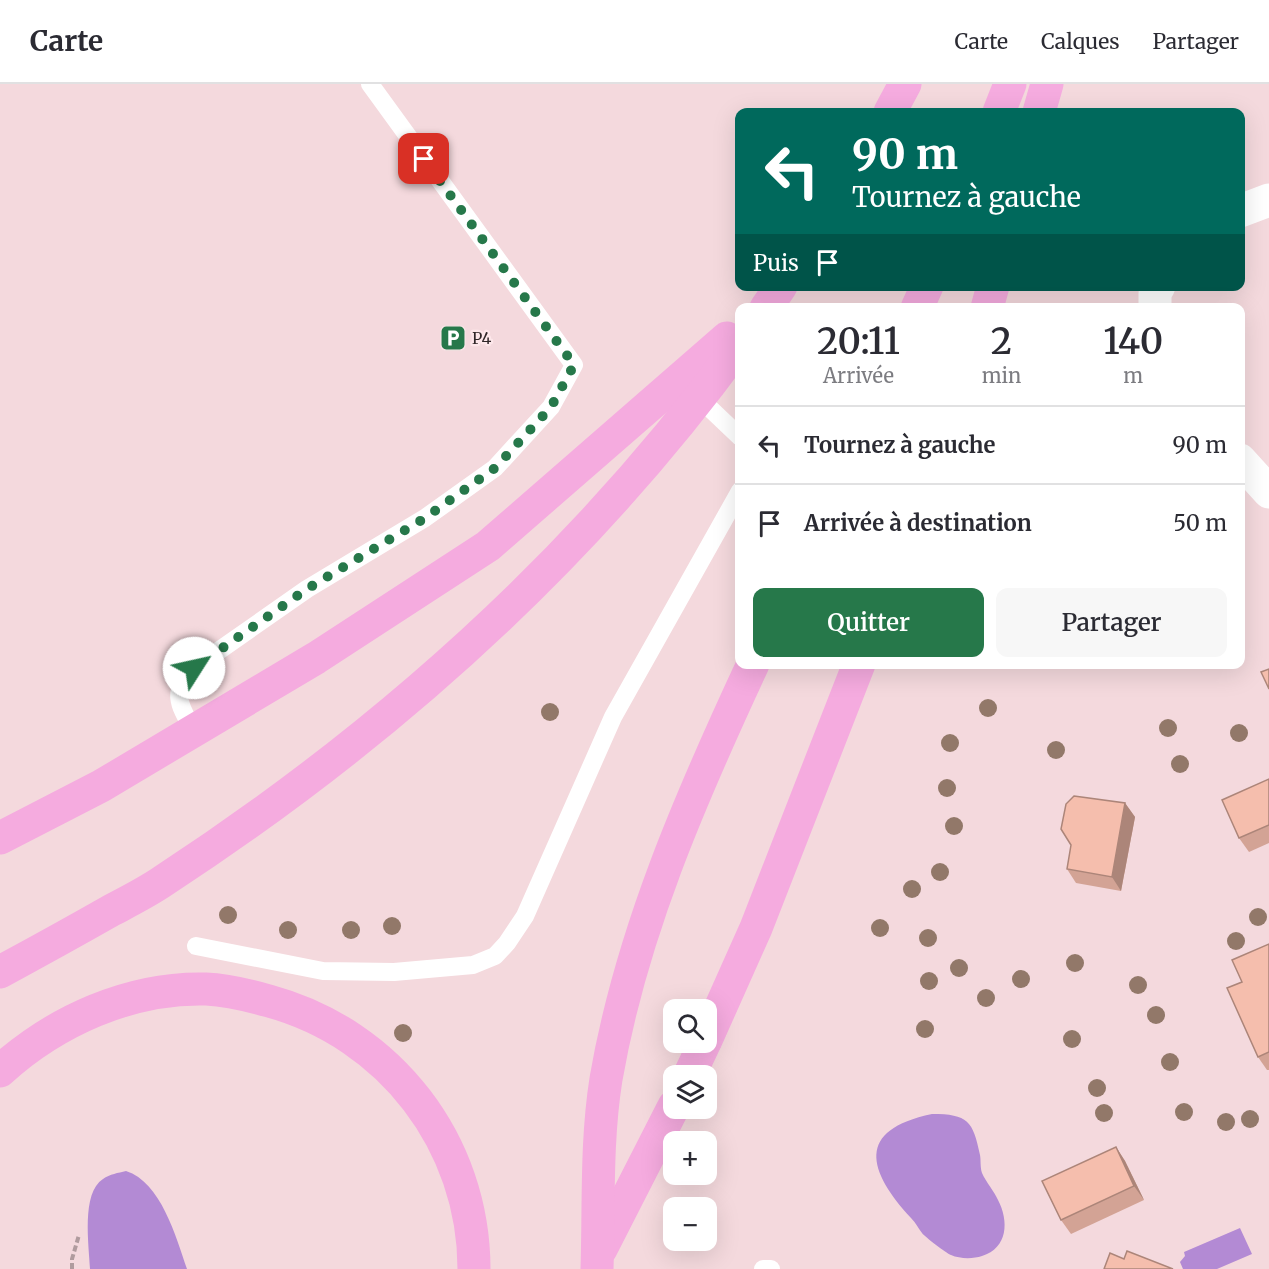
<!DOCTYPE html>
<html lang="fr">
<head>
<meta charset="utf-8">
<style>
  :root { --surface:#fff; --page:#f7f7f7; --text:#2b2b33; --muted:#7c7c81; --line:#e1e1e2; --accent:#26784a }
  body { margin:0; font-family:Merriweather,serif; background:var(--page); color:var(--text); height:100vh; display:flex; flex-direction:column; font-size:22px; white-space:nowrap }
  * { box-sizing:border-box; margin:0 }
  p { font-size:20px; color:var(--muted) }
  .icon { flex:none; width:33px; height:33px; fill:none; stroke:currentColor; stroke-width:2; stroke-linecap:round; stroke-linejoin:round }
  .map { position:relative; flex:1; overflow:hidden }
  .drawer { position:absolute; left:735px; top:219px; width:510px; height:366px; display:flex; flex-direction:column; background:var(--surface); border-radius:12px; box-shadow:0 6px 24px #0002 }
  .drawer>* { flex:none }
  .guide { position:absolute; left:735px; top:24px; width:510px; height:183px; border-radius:12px; box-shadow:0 6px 24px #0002; background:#00695c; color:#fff; overflow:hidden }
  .buttons { position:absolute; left:663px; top:915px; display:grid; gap:12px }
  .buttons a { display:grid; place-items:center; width:54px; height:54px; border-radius:12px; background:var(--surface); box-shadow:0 6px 24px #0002; font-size:30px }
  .pin { position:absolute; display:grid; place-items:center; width:51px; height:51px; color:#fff; margin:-26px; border-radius:12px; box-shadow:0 3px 9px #0006 }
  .me { position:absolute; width:66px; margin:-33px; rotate:55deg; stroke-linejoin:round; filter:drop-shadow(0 0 4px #0008) }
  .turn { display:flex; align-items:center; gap:21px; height:126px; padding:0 18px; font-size:27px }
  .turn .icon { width:78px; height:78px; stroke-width:2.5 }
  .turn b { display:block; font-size:42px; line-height:51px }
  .then { display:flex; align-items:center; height:57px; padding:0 18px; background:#0003; gap:12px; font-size:22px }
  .eta { display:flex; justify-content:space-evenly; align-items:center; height:102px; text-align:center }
  .eta b { font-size:36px; font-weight:600; line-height:42px }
  .cta { display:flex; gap:12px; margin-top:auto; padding:12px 18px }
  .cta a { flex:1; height:69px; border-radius:12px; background:var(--accent); color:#fff; font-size:24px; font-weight:600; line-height:69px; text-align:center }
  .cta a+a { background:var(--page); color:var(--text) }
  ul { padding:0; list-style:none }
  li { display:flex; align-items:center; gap:18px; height:78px; padding:0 18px; border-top:2px solid var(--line) }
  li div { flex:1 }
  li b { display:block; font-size:22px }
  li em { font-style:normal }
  header { display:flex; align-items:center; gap:36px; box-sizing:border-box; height:84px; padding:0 30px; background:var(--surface); border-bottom:2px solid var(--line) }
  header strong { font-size:28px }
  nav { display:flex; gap:33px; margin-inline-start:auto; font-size:21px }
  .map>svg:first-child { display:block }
  .water { fill:#b38ad4 }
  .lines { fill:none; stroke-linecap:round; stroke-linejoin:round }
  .path { stroke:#b09b9e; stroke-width:4; stroke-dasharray:6 3; stroke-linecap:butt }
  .lane { stroke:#fff; stroke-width:18 }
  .street { stroke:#fff; stroke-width:33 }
  .highway { stroke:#f5abdf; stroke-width:33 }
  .tree { fill:#927869 }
  .wall { fill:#d3a395 }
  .shaded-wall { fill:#ac8579 }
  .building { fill:#f5bead; stroke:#ac8579; stroke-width:1.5 }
  .route { stroke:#26784a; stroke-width:10; stroke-dasharray:0 18 }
  .labels { text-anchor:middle; stroke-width:4.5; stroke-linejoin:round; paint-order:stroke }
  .poi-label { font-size:16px; fill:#302628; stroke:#fde7ea; text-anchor:start }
</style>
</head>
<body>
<header>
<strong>Carte</strong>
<nav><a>Carte</a><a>Calques</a><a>Partager</a></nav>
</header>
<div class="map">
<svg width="1269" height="1185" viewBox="0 0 1269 1185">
  <rect width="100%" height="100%" fill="#f4d9dd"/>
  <!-- water -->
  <g class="water">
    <path d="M 932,1030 C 968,1030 973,1037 980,1071 C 981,1076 980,1083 982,1089 C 986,1098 994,1107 998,1116 C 1009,1137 1008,1164 982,1172 C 973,1175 960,1175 951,1171 C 946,1169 925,1153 922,1149 C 918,1144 916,1139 911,1134 C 868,1087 855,1046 932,1030 Z"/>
    <path d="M 126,1087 C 161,1098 176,1153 187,1185 L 90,1185 C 89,1161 81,1109 103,1095 C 110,1090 118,1089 126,1087 Z"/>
    <path d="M 1240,1144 L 1252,1170 L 1217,1185 L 1183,1185 L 1180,1178 L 1185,1172 L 1184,1168 Z"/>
  </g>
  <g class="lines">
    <!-- path -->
    <path class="path" d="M 72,1185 L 72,1175 L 79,1151"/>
    <!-- lane -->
    <g class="lane">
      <path d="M 699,314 L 740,353"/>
      <path d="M 194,647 C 179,621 170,608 194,584 L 307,505 L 425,434 L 495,384 L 551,323 L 574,281 L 370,0"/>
      <path d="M 196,862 L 323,887 L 394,888 L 473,881 L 495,872 L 507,859 L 525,832 L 613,633 L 740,407"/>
      <path d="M 763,1185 L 771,1185"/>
    </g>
    <!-- street -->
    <g class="street">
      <path d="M 1240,127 L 1269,116"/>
      <path d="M 1155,224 L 1155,209 L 1159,202"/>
      <path d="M 1240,376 L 1269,408"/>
    </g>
    <!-- highway -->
    <g class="highway">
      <path d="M 890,28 L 905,0"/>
      <path d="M 999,28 L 1010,0"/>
      <path d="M 1039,28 L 1047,0"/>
      <path d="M 766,224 L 781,202"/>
      <path d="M 917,224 L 927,202"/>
      <path d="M 987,224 L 993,202"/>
      <path d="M 0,754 L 101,702 L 316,574 L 488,462 L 727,254"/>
      <path d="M 0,888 C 37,868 75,847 112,826 C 129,817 147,808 163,797 C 385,652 583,475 740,260"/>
      <path d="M 706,956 L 756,844 L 859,580"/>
      <path d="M 0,987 C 55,937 130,903 206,905 C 227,906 248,911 269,917 C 390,950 474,1059 474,1185"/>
      <path d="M 689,992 L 705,958"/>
      <path d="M 601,1165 L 674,1022"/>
      <path d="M 597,1185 C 599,1121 596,1058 606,995 C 631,850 691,713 753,580"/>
    </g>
  </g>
  <!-- trees -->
  <g class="tree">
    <circle cx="988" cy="624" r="9"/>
    <circle cx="550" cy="628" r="9"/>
    <circle cx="1168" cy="644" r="9"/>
    <circle cx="1239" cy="649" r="9"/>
    <circle cx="950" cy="659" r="9"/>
    <circle cx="1056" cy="666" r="9"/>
    <circle cx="1180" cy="680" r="9"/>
    <circle cx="947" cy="704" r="9"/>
    <circle cx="954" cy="742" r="9"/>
    <circle cx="940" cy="788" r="9"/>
    <circle cx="912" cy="805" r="9"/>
    <circle cx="228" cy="831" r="9"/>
    <circle cx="1258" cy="833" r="9"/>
    <circle cx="392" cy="842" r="9"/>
    <circle cx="880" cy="844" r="9"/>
    <circle cx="288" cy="846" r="9"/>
    <circle cx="351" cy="846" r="9"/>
    <circle cx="928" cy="854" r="9"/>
    <circle cx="1236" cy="857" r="9"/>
    <circle cx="1075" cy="879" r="9"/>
    <circle cx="959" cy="884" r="9"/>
    <circle cx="1021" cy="895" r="9"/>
    <circle cx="929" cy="897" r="9"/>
    <circle cx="1138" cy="901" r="9"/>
    <circle cx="986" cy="914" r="9"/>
    <circle cx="1156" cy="931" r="9"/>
    <circle cx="925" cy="945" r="9"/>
    <circle cx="403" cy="949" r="9"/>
    <circle cx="1072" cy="955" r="9"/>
    <circle cx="1170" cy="978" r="9"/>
    <circle cx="1097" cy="1004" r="9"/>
    <circle cx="1184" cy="1028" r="9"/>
    <circle cx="1104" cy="1029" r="9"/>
    <circle cx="1250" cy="1035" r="9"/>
    <circle cx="1226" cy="1038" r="9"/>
  </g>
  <!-- wall -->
  <g class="wall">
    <path d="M 1269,695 L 1269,759 L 1249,768 L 1239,754 Z"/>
    <path d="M 1125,719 L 1135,733 L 1121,807 L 1076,799 L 1067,785 Z"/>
    <path d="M 1269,860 L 1269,986 L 1267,986 L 1258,973 L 1242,898 Z"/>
    <path d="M 1116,1063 L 1125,1077 L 1144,1116 L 1071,1150 L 1061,1136 Z"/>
  </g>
  <!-- shaded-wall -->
  <g class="shaded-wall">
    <path d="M 1125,719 L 1135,733 L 1121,807 L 1112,793 Z"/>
    <path d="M 1116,1063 L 1125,1077 L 1144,1116 L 1134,1102 Z"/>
  </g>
  <!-- building -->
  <g class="building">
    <path d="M 1269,585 L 1269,605 L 1261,588 Z"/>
    <path d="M 1269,695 L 1269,741 L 1239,754 L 1222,716 Z"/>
    <path d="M 1074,712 L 1125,719 L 1112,793 L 1067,785 L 1071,761 L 1061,745 L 1066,720 Z"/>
    <path d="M 1269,860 L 1269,968 L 1258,973 L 1227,904 L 1242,898 L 1232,876 Z"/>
    <path d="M 1116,1063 L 1134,1102 L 1061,1136 L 1042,1097 Z"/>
    <path d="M 1127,1167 L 1173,1185 L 1104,1185 L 1110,1169 L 1124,1175 Z"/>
  </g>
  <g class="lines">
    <!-- route -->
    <path class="route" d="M 194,584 L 307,505 L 425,434 L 495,384 L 551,323 L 574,281 L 424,75"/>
  </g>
  <!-- icons -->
  <defs>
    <g id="parking-square" transform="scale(1.35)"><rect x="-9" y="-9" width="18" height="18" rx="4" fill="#26784a" stroke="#fde7ea"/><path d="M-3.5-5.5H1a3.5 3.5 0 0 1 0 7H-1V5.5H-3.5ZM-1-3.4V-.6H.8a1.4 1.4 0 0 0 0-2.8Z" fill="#fff"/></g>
  </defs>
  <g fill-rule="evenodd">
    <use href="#parking-square" x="453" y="254"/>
  </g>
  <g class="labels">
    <!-- poi labels -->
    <g class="poi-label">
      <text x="472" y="260">P4</text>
    </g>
  </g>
</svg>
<div class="buttons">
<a><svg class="icon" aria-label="search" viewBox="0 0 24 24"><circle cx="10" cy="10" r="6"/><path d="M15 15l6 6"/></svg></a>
<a><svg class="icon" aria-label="layers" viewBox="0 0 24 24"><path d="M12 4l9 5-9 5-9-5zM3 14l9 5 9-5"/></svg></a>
<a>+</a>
<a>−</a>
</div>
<div class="pin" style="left:424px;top:75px;background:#d93025"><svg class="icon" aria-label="arrive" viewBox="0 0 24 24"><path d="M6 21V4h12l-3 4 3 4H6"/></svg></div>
<svg class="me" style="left:194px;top:584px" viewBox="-20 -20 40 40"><circle r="19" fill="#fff"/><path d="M0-13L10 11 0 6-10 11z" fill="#26784a"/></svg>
<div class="guide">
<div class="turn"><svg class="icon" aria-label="left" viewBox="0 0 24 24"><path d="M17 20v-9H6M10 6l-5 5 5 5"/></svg><div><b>90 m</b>Tournez à gauche</div></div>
<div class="then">Puis<svg class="icon" aria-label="arrive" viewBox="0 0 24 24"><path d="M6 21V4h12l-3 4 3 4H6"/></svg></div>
</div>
<section class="drawer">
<div class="eta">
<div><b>20:11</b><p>Arrivée</p></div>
<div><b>2</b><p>min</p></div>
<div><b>140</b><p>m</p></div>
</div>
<ul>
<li><svg class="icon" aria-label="left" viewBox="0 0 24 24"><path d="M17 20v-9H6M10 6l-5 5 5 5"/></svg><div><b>Tournez à gauche</b></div><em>90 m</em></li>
<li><svg class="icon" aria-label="arrive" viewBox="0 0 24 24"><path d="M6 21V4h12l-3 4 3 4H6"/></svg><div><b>Arrivée à destination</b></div><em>50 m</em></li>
</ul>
<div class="cta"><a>Quitter</a><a>Partager</a></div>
</section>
</div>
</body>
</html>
